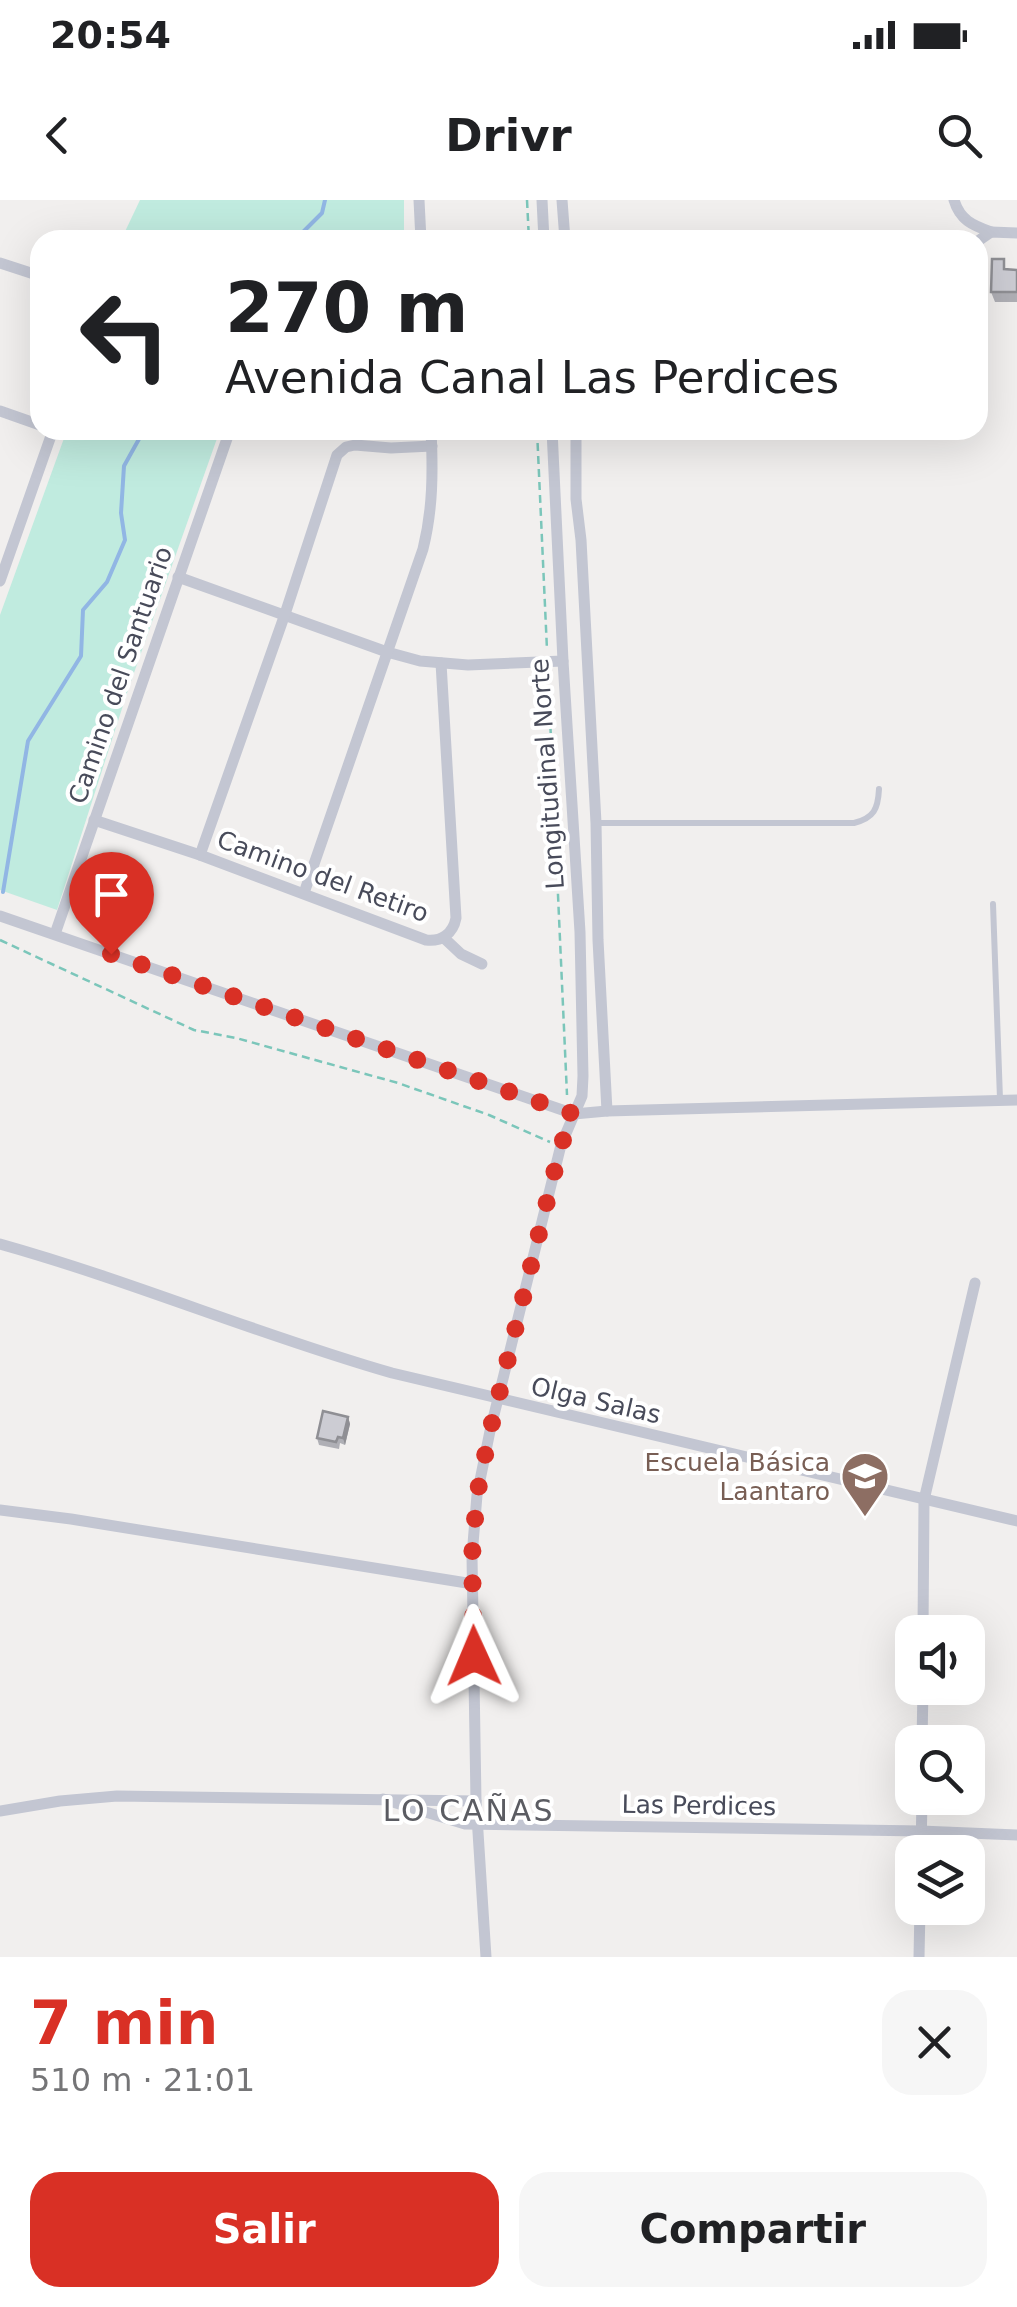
<!DOCTYPE html>
<html lang="es">
<head>
<meta charset="utf-8">
<style>
  :root { --surface:#fff; --page:#f6f6f6; --text:#202124; --muted:#757577; --accent:#d93025 }
  body { margin:0; font-family:"DejaVu Sans",sans-serif; background:var(--page); color:var(--text); height:100vh; display:flex; flex-direction:column; font-size:38px; white-space:nowrap }
  * { box-sizing:border-box; margin:0 }
  p { font-size:32px; color:var(--muted) }
  .icon { flex:none; width:55px; height:55px; fill:none; stroke:currentColor; stroke-width:2; stroke-linecap:round; stroke-linejoin:round }
  .map { position:relative; height:1757px; overflow:hidden }
  .sheet { display:flex; flex-direction:column; background:var(--surface); flex:1 }
  .sheet>* { flex:none }
  .hud { position:absolute; left:30px; top:30px; width:958px; height:210px; border-radius:30px; box-shadow:0 10px 40px #0002; background:#fff; color:var(--text); overflow:hidden }
  .controls { position:absolute; left:895px; top:1415px; display:grid; gap:20px }
  .controls a { display:grid; place-items:center; width:90px; height:90px; border-radius:20px; background:var(--surface); box-shadow:0 10px 40px #0002; font-size:50px }
  .pin { position:absolute; display:grid; place-items:center; width:85px; height:85px; color:#fff; margin:-102px -42px; border-radius:50% 50% 50% 0; rotate:-45deg; box-shadow:0 0 10px #0007 }
  .pin .icon { rotate:45deg }
  .me { position:absolute; width:110px; margin:-55px; rotate:359deg; stroke-linejoin:round; filter:drop-shadow(0 0 8px #0008) }
  .turn { display:flex; align-items:center; gap:35px; height:210px; padding:0 30px; font-size:45px }
  .turn .icon { width:130px; height:130px; stroke-width:2.5 }
  .turn b { display:block; font-size:70px; line-height:85px }
  .round { display:grid; place-items:center; flex:none; width:105px; height:105px; border-radius:30px; background:var(--page) }
  .overview { display:flex; align-items:center; justify-content:space-between; height:170px; padding:0 30px }
  h1 { font-size:60px; font-weight:700; line-height:75px; color:var(--accent) }
  .cta { display:flex; gap:20px; margin-top:auto; padding:20px 30px }
  .cta a { flex:1; height:115px; border-radius:30px; background:var(--accent); color:#fff; font-size:40px; font-weight:700; line-height:115px; text-align:center }
  .cta a+a { background:var(--page); color:var(--text) }
  .status { display:flex; justify-content:space-between; align-items:center; height:70px; padding:0 50px; background:var(--surface); direction:ltr }
  .status svg { height:28px; fill:currentColor }
  header { display:flex; justify-content:space-between; align-items:center; height:130px; padding:0 30px; background:var(--surface); font-size:45px; font-weight:700 }
  .map>svg:first-child { display:block }
  .green { fill:#c0ebdf }
  .lines { fill:none; stroke-linecap:round; stroke-linejoin:round }
  .stream { stroke:#91b6e4; stroke-width:4 }
  .path { stroke:#7bc6ba; stroke-width:2.5; stroke-dasharray:8 5; stroke-linecap:butt }
  .lane { stroke:#c3c6d2; stroke-width:6 }
  .street { stroke:#c3c6d2; stroke-width:11 }
  .wall { fill:#afafb5 }
  .shaded-wall { fill:#8f8f94 }
  .building { fill:#ccccd3; stroke:#8f8f94; stroke-width:2.5 }
  .route { stroke:#d93025; stroke-width:18; stroke-dasharray:0 32.4 }
  .labels { text-anchor:middle; stroke-width:8; stroke-linejoin:round; paint-order:stroke }
  .street-label { font-size:25px; fill:#484b5a; stroke:#fff }
  .education-label { font-size:25px; fill:#785e54; stroke:#fff; text-anchor:end }
  .quarter-label { font-size:30px; letter-spacing:2.5px; fill:#5b5c62; stroke:#fff }
</style>
</head>
<body>
<div class="status"><b>20:54</b><svg viewBox="0 0 49 12"><path d="M0 12V9h3v3zM5 12V6h3v6zM10 12V3h3v9zM15 12V0h3v12zM26 1h20v11H26zM47 4h2v5h-2z"/></svg></div>
<header><svg class="icon" aria-label="back" viewBox="0 0 24 24"><path d="M15 5l-7 7 7 7"/></svg>Drivr<svg class="icon" aria-label="search" viewBox="0 0 24 24"><circle cx="10" cy="10" r="6"/><path d="M15 15l6 6"/></svg></header>
<div class="map">
<svg width="1017" height="1757" viewBox="0 0 1017 1757">
  <rect width="100%" height="100%" fill="#f1efee"/>
  <!-- green -->
  <g class="green">
    <path d="M 140,0 L 404,0 L 404,37 L 388,40 L 121,40 Z"/>
    <path d="M 67,230 L 220,230 L 129,487 L 57,710 L 0,690 L 0,415 Z"/>
  </g>
  <g class="lines">
    <!-- stream -->
    <g class="stream">
      <path d="M 295,40 L 322,13 L 325,0"/>
      <path d="M 3,692 L 28,541 L 81,456 L 83,410 L 107,382 L 125,340 L 121,313 L 124,266 L 144,230"/>
    </g>
    <!-- path -->
    <g class="path">
      <path d="M 527,0 L 529,40"/>
      <path d="M 537,230 L 547,450"/>
      <path d="M 548,473 L 567,895"/>
      <path d="M 0,740 L 194,830 L 236,838 L 398,883 L 489,915 L 550,942"/>
    </g>
    <!-- lane -->
    <g class="lane">
      <path d="M 598,623 L 854,623 C 874,618 878,609 879,589"/>
      <path d="M 993,704 L 1000,899"/>
    </g>
    <!-- street -->
    <g class="street">
      <path d="M 419,0 L 421,40"/>
      <path d="M 542,0 L 544,40"/>
      <path d="M 562,0 L 565,40"/>
      <path d="M 954,0 C 960,20 972,25 991,32"/>
      <path d="M 978,41 L 991,32 L 1017,33"/>
      <path d="M 0,63 L 40,76"/>
      <path d="M 0,211 L 40,225"/>
      <path d="M 576,230 L 576,299 L 581,340 L 596,623 L 598,740 L 607,911"/>
      <path d="M 178,377 L 387,452 L 420,461 L 468,465 L 563,461"/>
      <path d="M 0,381 L 53,230"/>
      <path d="M 94,620 L 200,655 L 426,740 C 441,742 453,734 456,718 L 441,463"/>
      <path d="M 200,655 L 285,414 L 337,255 L 346,247 L 355,245 L 391,248 L 432,246"/>
      <path d="M 304,693 L 423,349 C 433,309 433,271 431,230"/>
      <path d="M 0,716 L 574,914 L 607,911 L 1017,900"/>
      <path d="M 55,734 L 230,230"/>
      <path d="M 444,738 L 461,754 L 482,764"/>
      <path d="M 0,1044 C 132,1081 259,1135 392,1173 L 1017,1321"/>
      <path d="M 0,1310 L 71,1319 L 473,1384"/>
      <path d="M 923,1432 L 924,1300 L 975,1083"/>
      <path d="M 922,1542 L 923,1488"/>
      <path d="M 383,1599 L 465,1624 L 921,1631 L 1017,1635"/>
      <path d="M 0,1611 L 60,1601 L 117,1596 L 476,1601"/>
      <path d="M 921,1652 L 922,1598"/>
      <path d="M 486,1757 L 476,1601 L 472,1356 L 477,1295 L 490,1231 L 561,945 L 582,896 L 583,876 L 580,732 L 563,461 L 552,230"/>
      <path d="M 919,1757 L 920,1708"/>
    </g>
  </g>
  <!-- wall -->
  <g class="wall">
    <path d="M 1008,69 L 1017,70 L 1017,102 L 995,102 L 991,92 Z"/>
    <path d="M 348,1217 L 350,1224 L 345,1245 L 340,1243 L 339,1249 L 319,1245 L 317,1238 Z"/>
  </g>
  <!-- shaded-wall -->
  <path class="shaded-wall" d="M 348,1217 L 350,1224 L 345,1245 L 343,1238 Z"/>
  <!-- building -->
  <g class="building">
    <path d="M 992,59 L 1004,59 L 1004,69 L 1017,70 L 1017,92 L 991,92 Z"/>
    <path d="M 323,1211 L 348,1217 L 343,1238 L 338,1237 L 336,1242 L 317,1238 Z"/>
  </g>
  <g class="lines">
    <!-- route -->
    <path class="route" d="M 111,754 L 574,914 L 561,945 L 490,1231 L 477,1295 L 472,1356 L 474,1456"/>
  </g>
  <!-- icons -->
  <defs>
    <g id="school-pin" transform="scale(2.5)"><path d="M0 17L-7.5 6A9.5 9.5 0 1 1 7.5 6Z" fill="#8d6e63" stroke="#fff"/><path d="M0-5L7-2L0 1L-7-2ZM-4 1L0 2.5L4 1V4Q0 6-4 4Z" fill="#fff"/></g>
  </defs>
  <g fill-rule="evenodd">
    <use href="#school-pin" x="865" y="1276"/>
  </g>
  <g class="labels">
    <!-- street labels -->
    <g class="street-label">
      <text transform="translate(120 475) rotate(-71)" y="9">Camino del Santuario</text>
      <text transform="translate(547 574) rotate(-94)" y="9">Longitudinal Norte</text>
      <text transform="translate(323 676) rotate(20)" y="9">Camino del Retiro</text>
      <text transform="translate(596 1200) rotate(13)" y="9">Olga Salas</text>
      <text transform="translate(699 1605) rotate(1)" y="9">Las Perdices</text>
    </g>
    <!-- education labels -->
    <g class="education-label">
      <text x="830" y="1271">Escuela Básica<tspan x="830" dy="29">Laantaro</tspan></text>
    </g>
    <!-- quarter labels -->
    <g class="quarter-label">
      <text x="469" y="1621">LO CAÑAS</text>
    </g>
  </g>
</svg>
<div class="controls">
<a><svg class="icon" aria-label="sound" viewBox="0 0 24 24"><path d="M4 9h4l5-4v14l-5-4H4zM17 9q2 3 0 6"/></svg></a>
<a><svg class="icon" aria-label="search" viewBox="0 0 24 24"><circle cx="10" cy="10" r="6"/><path d="M15 15l6 6"/></svg></a>
<a><svg class="icon" aria-label="layers" viewBox="0 0 24 24"><path d="M12 4l9 5-9 5-9-5zM3 14l9 5 9-5"/></svg></a>
</div>
<div class="pin" style="left:111px;top:754px;background:#d93025"><svg class="icon" aria-label="arrive" viewBox="0 0 24 24"><path d="M6 21V4h12l-3 4 3 4H6"/></svg></div>
<svg class="me" style="left:474px;top:1456px" viewBox="-20 -20 40 40"><path d="M0-17L14 15 0 8-14 15z" fill="#d93025" stroke="#fff" stroke-width="4"/></svg>
<div class="hud">
<div class="turn"><svg class="icon" aria-label="left" viewBox="0 0 24 24"><path d="M17 20v-9H6M10 6l-5 5 5 5"/></svg><div><b>270 m</b>Avenida Canal Las Perdices</div></div>
</div>
</div>
<section class="sheet">
<div class="overview"><div><h1>7 min</h1><p>510 m · 21:01</p></div><a class="round"><svg class="icon" aria-label="close" viewBox="0 0 24 24"><path d="M6 6l12 12M18 6L6 18"/></svg></a></div>
<div class="cta"><a>Salir</a><a>Compartir</a></div>
</section>
</body>
</html>
